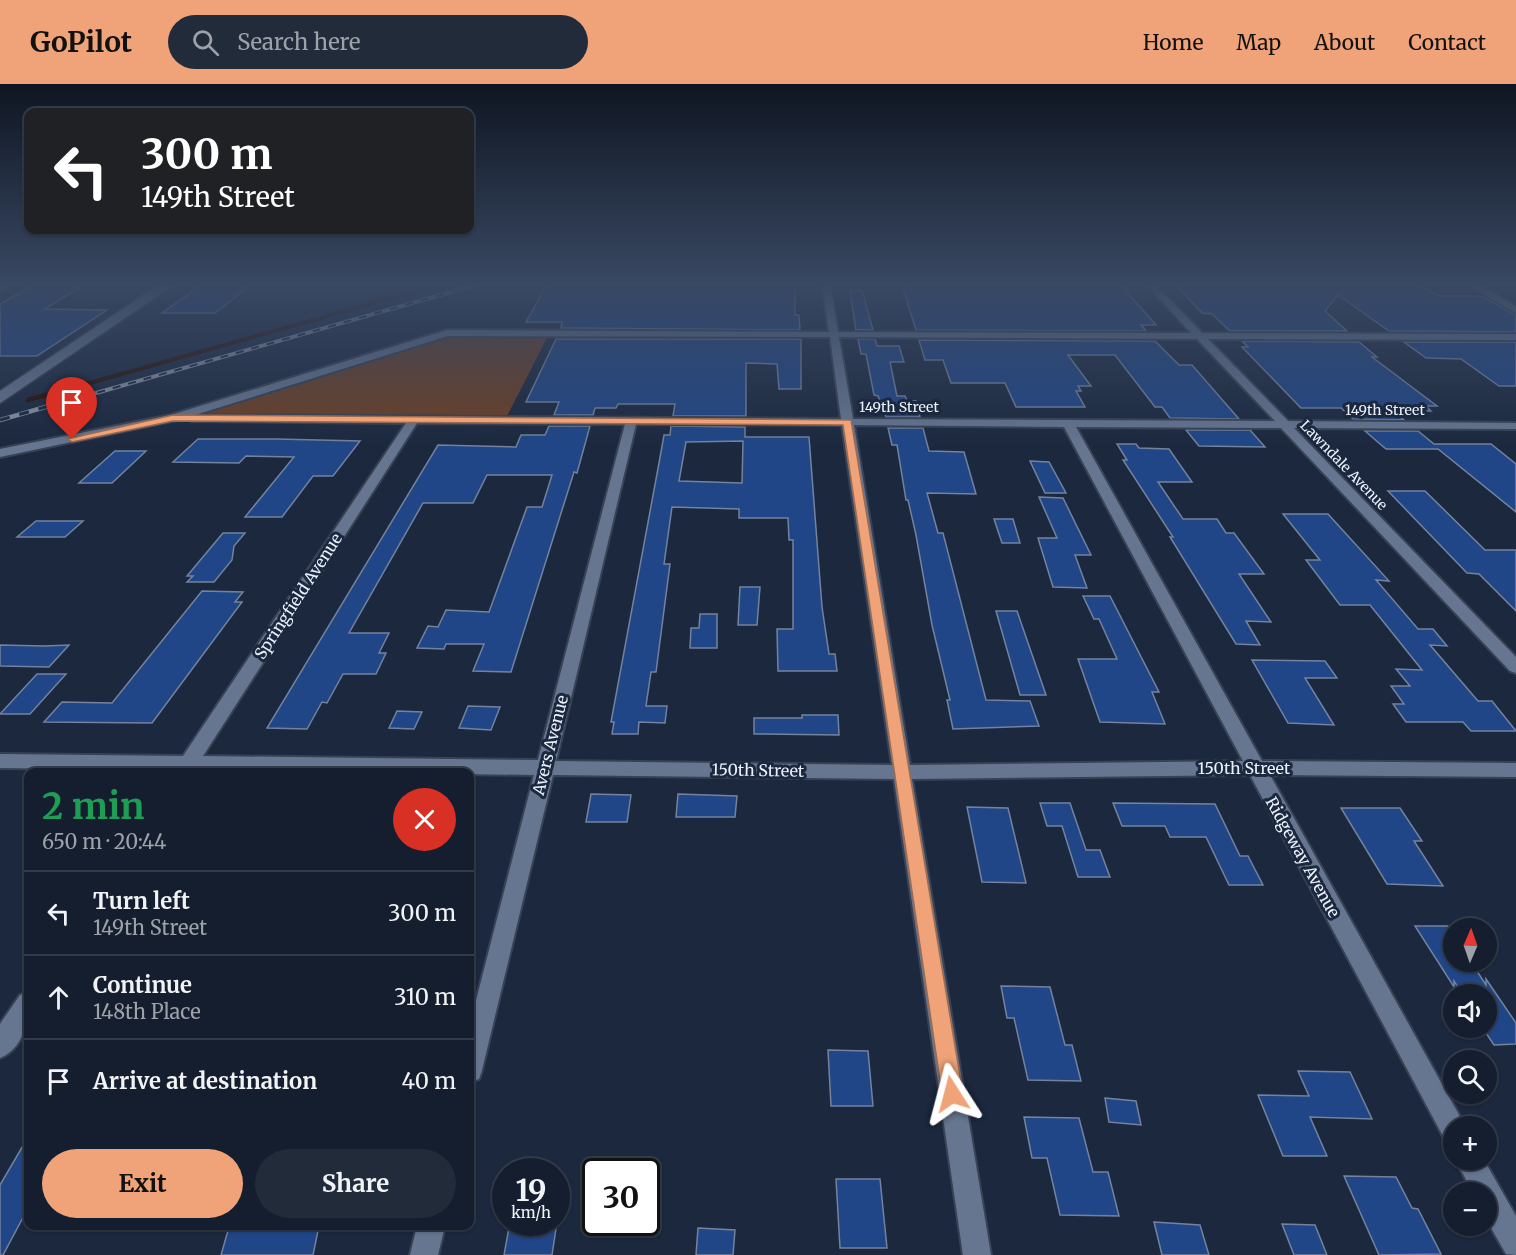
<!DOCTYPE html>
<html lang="en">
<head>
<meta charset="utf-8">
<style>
  :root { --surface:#141e2e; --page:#212b3a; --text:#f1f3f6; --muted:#9da2aa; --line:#333c4a; --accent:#f0a378 }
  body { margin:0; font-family:Merriweather,serif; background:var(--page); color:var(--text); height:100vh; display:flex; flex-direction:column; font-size:22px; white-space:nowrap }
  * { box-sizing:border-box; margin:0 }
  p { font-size:20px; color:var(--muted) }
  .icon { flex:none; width:33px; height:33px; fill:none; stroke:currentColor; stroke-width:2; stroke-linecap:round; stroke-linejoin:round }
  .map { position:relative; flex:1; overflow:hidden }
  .sheet { position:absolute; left:24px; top:684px; width:450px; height:462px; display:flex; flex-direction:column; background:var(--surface); border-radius:12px; box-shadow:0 2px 4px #0004,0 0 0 2px var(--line) }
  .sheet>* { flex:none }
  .hud { position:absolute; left:24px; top:24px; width:450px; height:126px; border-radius:12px; box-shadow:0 2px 4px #0004,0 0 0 2px var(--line); background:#202124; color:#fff; overflow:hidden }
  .needle { width:39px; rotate:2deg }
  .tools { position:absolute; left:1443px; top:834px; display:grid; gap:12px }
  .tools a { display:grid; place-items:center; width:54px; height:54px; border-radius:50%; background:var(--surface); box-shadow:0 2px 4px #0004,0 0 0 2px var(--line); font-size:30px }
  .speed { position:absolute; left:492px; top:1074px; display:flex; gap:12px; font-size:30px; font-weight:700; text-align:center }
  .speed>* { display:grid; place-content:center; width:78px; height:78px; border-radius:50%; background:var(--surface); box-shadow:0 2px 4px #0004,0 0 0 2px var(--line); line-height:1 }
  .speed small { font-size:15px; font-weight:400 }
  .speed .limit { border:3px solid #111; border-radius:9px; background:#fff; color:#111 }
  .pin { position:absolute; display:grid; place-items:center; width:51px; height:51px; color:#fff; margin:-62px -26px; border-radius:50% 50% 50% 0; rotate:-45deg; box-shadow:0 0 6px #0007 }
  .pin .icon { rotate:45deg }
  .me { position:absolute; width:66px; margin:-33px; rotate:351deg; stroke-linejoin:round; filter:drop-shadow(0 0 4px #0008) }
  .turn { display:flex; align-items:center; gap:21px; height:126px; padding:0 18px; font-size:27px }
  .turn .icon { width:78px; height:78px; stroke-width:2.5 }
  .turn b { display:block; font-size:42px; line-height:51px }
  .round { display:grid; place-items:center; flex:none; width:63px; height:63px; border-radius:32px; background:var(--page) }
  .overview { display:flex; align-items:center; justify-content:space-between; height:102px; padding:0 18px }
  h1 { font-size:36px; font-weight:700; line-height:45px; color:#1e9e55 }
  .button { display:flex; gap:12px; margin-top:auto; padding:12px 18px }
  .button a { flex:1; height:69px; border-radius:36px; background:var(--accent); color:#111; font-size:24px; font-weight:700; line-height:69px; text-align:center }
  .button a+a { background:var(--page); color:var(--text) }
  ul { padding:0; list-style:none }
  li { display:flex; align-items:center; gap:18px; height:84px; padding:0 18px; border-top:2px solid var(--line) }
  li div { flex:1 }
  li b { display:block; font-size:22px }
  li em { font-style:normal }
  header { display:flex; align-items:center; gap:36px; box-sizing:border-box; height:84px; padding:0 30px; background:var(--accent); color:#111 }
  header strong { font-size:28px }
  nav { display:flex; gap:33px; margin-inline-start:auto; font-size:21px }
  .search { width:420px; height:54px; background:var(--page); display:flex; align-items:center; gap:15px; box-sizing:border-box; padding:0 21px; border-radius:33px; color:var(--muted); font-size:22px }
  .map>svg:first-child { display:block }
  .green { fill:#6d3f24 }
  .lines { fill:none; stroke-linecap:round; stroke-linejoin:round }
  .stream-far1 { stroke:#270f02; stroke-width:4 }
  .stream { stroke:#270f02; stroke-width:4.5 }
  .building { fill:#204687; stroke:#73839d; stroke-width:1.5; fill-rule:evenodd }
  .street-casing { stroke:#384254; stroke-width:4 }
  .secondary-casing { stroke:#384254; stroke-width:3 }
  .street { fill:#677690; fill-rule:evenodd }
  .secondary { fill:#677690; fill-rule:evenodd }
  .rail-far1-casing { stroke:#8993a4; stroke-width:4 }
  .rail-casing { stroke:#8993a4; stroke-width:4.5 }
  .rail-far1 { stroke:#1b283e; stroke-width:2; stroke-dasharray:8; stroke-linecap:butt }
  .rail { stroke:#1b283e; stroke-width:3; stroke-dasharray:10; stroke-linecap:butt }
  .route { fill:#f0a378; stroke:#9c6a4e; stroke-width:1.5 }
  .labels { text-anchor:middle; stroke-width:6; stroke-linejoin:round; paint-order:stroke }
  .far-street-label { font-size:14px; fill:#eaf1fd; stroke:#1b283e }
  .street-label { font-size:16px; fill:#eaf1fd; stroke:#1b283e }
</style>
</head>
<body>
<header>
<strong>GoPilot</strong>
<div class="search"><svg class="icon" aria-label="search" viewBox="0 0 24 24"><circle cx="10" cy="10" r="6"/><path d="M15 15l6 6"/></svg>Search here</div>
<nav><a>Home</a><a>Map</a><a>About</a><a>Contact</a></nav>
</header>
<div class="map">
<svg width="1516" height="1171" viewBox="0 0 1516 1171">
  <rect width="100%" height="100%" fill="#1b283e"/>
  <!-- green -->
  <path class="green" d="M 447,249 L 549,250 L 505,336 L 173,334 Z"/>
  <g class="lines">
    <!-- stream-far1 -->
    <path class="stream-far1" d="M 40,313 L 441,200"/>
    <!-- stream -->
    <path class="stream" d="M 28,316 L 45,311"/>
  </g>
  <!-- building -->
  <g class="building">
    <path d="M 36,200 L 82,202 L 45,225 L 107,226 L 37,272 L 0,272 L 0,220 Z"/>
    <path d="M 203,200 L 252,200 L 215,229 L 162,229 Z"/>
    <path d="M 547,200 L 795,200 L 795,231 L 799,231 L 800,246 L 561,244 L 562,238 L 526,238 Z"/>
    <path d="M 934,200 L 1120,200 L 1156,241 L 1141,241 L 1146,247 L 916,246 L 902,202 Z"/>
    <path d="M 1175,200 L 1419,201 L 1440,212 L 1482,212 L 1516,231 L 1516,248 L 1389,247 L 1338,211 L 1325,227 L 1347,247 L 1230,247 L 1212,230 L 1202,229 Z"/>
    <path d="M 862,206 L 873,246 L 856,246 L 850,208 Z"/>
    <path d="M 556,255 L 801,255 L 801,305 L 779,305 L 777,280 L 746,279 L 746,332 L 673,332 L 675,320 L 618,320 L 616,324 L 595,324 L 593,331 L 554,331 L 559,318 L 526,318 Z"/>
    <path d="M 858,255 L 875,255 L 877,262 L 899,262 L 904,278 L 890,278 L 897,312 L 905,312 L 907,317 L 916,317 L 920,333 L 886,333 L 878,312 L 874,311 L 866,270 L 861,270 Z"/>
    <path d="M 919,256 L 1155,257 L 1179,281 L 1192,281 L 1239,335 L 1170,334 L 1162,323 L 1155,323 L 1115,271 L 1068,271 L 1091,302 L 1078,302 L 1081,307 L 1076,307 L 1085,323 L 1016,323 L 1005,299 L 951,299 L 943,276 L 925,276 Z"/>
    <path d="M 1242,257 L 1359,258 L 1377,273 L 1372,273 L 1437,322 L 1426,322 L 1431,327 L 1393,327 L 1404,336 L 1353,335 L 1341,324 L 1301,324 L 1242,263 L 1248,263 Z"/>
    <path d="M 1404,258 L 1516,258 L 1516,302 L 1499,302 L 1461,275 L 1426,274 Z"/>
    <path d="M 549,342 L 590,342 L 577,389 L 574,388 L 511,588 L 473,587 L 484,560 L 446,560 L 444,565 L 417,564 L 428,542 L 438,543 L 446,526 L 489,528 L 527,423 L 542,423 L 552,391 L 487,391 L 473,419 L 423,419 L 349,549 L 389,549 L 379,569 L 386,569 L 376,590 L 343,590 L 327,619 L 322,618 L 307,645 L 267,644 L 438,361 L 516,363 L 521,351 L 545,351 Z"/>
    <path d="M 671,342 L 745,343 L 745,353 L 809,353 L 822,523 L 829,570 L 835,570 L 837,587 L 778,587 L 777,545 L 793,545 L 793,456 L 789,456 L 788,434 L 739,434 L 739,425 L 672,423 L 664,480 L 670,480 L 656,588 L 651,588 L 646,622 L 667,622 L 665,639 L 639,638 L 638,650 L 612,650 L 614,638 L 611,638 L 659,379 L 664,351 L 670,351 ZM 743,357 L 742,399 L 679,397 L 686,358 Z"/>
    <path d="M 888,344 L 923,344 L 929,367 L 964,368 L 976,410 L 927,409 L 938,449 L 943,449 L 986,616 L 1030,617 L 1039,642 L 953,645 L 947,616 L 950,616 L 932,541 L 916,451 L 908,416 L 906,416 L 897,361 L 892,361 Z"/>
    <path d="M 1186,346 L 1250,346 L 1265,363 L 1199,362 Z"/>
    <path d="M 1365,347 L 1418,347 L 1434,360 L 1491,360 L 1516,380 L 1516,428 L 1438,365 L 1386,365 Z"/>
    <path d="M 198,355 L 276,355 L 360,357 L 333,392 L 313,392 L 282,433 L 245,433 L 294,373 L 246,372 L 239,379 L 173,378 Z"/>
    <path d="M 1117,360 L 1136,360 L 1139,364 L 1169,365 L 1192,398 L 1158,398 L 1183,435 L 1217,435 L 1226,449 L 1234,449 L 1264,490 L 1239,490 L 1271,538 L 1246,537 L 1260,561 L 1236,560 L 1170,453 L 1173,453 L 1123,376 L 1127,376 Z"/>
    <path d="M 115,367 L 146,367 L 112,399 L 79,399 Z"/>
    <path d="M 1030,377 L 1049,378 L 1066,409 L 1045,409 Z"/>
    <path d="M 1388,407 L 1425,407 L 1485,466 L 1516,466 L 1516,527 L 1479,490 L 1467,489 Z"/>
    <path d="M 1039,413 L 1063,414 L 1091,471 L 1075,471 L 1087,504 L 1053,503 L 1038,454 L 1057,454 Z"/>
    <path d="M 1283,430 L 1328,430 L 1389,497 L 1376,496 L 1418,545 L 1433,545 L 1447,562 L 1430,561 L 1478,617 L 1492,617 L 1516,647 L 1471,647 L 1463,638 L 1406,638 L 1393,620 L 1404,620 L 1391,602 L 1410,602 L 1396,585 L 1422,586 L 1370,521 L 1340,521 L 1306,476 L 1320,476 Z"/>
    <path d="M 994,435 L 1013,435 L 1020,459 L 1002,459 Z"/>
    <path d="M 36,437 L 83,437 L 65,453 L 17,453 Z"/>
    <path d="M 223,449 L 245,449 L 234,462 L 232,476 L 214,498 L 187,498 L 193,492 L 187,492 Z"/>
    <path d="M 740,503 L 760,503 L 757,541 L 738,541 Z"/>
    <path d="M 202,507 L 243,508 L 235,518 L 242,518 L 152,639 L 44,638 L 62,618 L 112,619 Z"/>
    <path d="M 1083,512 L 1110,512 L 1159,608 L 1152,608 L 1165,640 L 1100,638 L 1078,575 L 1117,575 L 1099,535 L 1094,535 Z"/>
    <path d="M 996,527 L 1017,527 L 1046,611 L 1020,611 Z"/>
    <path d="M 700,530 L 717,530 L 717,564 L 690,564 L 691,544 L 699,544 Z"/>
    <path d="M 0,561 L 44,562 L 69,561 L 49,583 L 0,582 Z"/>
    <path d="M 1252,576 L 1325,577 L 1337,594 L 1305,594 L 1334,641 L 1288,639 Z"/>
    <path d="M 37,590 L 66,590 L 30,630 L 0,630 Z"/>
    <path d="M 468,622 L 500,623 L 491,646 L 459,644 Z"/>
    <path d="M 397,627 L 422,628 L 414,645 L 389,644 Z"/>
    <path d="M 802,631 L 838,631 L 839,651 L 754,650 L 754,634 L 802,634 Z"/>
    <path d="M 591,710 L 631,711 L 627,738 L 586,738 Z"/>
    <path d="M 678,710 L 737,712 L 735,733 L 676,733 Z"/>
    <path d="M 1040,719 L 1070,719 L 1086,766 L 1100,766 L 1110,793 L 1078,793 L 1062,742 L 1047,742 Z"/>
    <path d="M 1113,719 L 1215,720 L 1240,772 L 1248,772 L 1263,801 L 1229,801 L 1206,753 L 1170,753 L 1165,742 L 1122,742 Z"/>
    <path d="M 967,723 L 1008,724 L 1026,799 L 982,798 Z"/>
    <path d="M 1341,724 L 1400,724 L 1422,757 L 1414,757 L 1443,802 L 1387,800 Z"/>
    <path d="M 1415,842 L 1448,842 L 1454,850 L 1454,878 L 1471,878 L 1486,901 L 1486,895 L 1516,939 L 1516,960 L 1494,961 L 1486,949 L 1486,910 L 1462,910 L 1454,897 L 1454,903 Z"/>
    <path d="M 1001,902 L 1050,903 L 1065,961 L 1072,961 L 1081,997 L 1028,996 L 1014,934 L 1007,934 Z"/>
    <path d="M 828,966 L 868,967 L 873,1022 L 831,1022 Z"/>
    <path d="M 1298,987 L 1350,988 L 1372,1035 L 1310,1033 L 1327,1072 L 1283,1072 L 1258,1011 L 1309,1012 Z"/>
    <path d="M 1105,1014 L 1136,1017 L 1141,1041 L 1109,1038 Z"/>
    <path d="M 1024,1033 L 1079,1034 L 1093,1088 L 1108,1088 L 1119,1132 L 1060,1131 L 1047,1074 L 1032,1074 Z"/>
    <path d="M 28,1053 L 28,1124 L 3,1171 L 0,1171 L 0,1101 Z"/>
    <path d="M 1344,1092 L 1396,1093 L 1412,1124 L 1418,1125 L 1441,1170 L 1379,1171 Z"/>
    <path d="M 836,1095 L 880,1095 L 887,1164 L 840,1164 Z"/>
    <path d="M 510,1138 L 557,1138 L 552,1171 L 504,1171 Z"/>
    <path d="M 1154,1138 L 1200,1141 L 1209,1171 L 1162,1171 Z"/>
    <path d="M 1282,1140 L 1315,1141 L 1327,1171 L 1294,1171 Z"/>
    <path d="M 241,1142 L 319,1142 L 313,1171 L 221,1171 L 229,1143 Z"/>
    <path d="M 698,1144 L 735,1146 L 733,1171 L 696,1171 Z"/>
  </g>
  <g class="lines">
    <!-- street casing -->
    <g class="street-casing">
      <g id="street">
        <path d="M 12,200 L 11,202 L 0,207 L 0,201 Z"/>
        <path d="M 822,200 L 830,200 L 838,248 L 1191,249 L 1146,200 L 1155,200 L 1202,249 L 1516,250 L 1516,256 L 1208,255 L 1288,337 L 1516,339 L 1516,345 L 1294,344 L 1516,573 L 1516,589 L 1510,587 L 1281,344 L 1076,343 L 1262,677 L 1516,679 L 1516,693 L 1270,691 L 1463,1038 L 1465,1042 L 1454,1042 L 1454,1060 L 1445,1056 L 1250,691 L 912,695 L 991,1171 L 963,1171 L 894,695 L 553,691 L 482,986 L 479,995 L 470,998 L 470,940 L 534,691 L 194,686 L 176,688 L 175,686 L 0,684 L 0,670 L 183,672 L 406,339 L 191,337 L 186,334 L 0,373 L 0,365 L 171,331 L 447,246 L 829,248 ZM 448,252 L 830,253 L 841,335 L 195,331 ZM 839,253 L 1197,255 L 1275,337 L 853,335 ZM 417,339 L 625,340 L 538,676 L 203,672 ZM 636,340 L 842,341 L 892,681 L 556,677 ZM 854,341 L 1064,343 L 1243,677 L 910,681 Z"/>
        <path d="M 1466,200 L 1477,200 L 1516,222 L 1516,229 Z"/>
        <path d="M 28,908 C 31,931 25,964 0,974 L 0,940 L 20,911 Z"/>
        <path d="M 1456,1076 L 1484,1076 L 1516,1132 L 1516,1171 L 1506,1170 L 1486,1135 L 1486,1108 L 1472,1108 Z"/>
        <path d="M 417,1142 L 445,1142 L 438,1171 L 410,1171 Z"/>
      </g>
    </g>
    <!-- secondary casing -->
    <g class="secondary-casing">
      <path id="secondary" d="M 160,200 L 175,200 L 0,319 L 0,307 Z"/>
    </g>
    <!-- street -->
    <use href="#street" class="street"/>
    <!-- secondary -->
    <use href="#secondary" class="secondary"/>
    <!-- rail-far1 casing -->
    <g class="rail-far1-casing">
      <path id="rail-far1" d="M 82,313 L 479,200"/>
    </g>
    <!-- rail casing -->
    <g class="rail-casing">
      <path id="rail" d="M 0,336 L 87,311"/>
    </g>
    <!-- rail-far1 -->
    <use href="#rail-far1" class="rail-far1"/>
    <!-- rail -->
    <use href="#rail" class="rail"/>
  </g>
  <!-- sky -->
  <linearGradient id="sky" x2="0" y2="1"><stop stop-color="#0f1622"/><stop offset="0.55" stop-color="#394863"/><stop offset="1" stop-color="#394863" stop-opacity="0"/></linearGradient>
  <rect width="1516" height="364" fill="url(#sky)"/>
  <!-- route -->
  <path class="route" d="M 173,331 L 851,336 L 963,1010 L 960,1018 L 952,1021 L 945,1018 L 942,1010 L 843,341 L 173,337 L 72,358 L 67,355 Z"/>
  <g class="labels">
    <!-- far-street labels -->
    <g class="far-street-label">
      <text x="899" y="328">149th Street</text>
      <text x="1385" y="331">149th Street</text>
      <text transform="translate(1344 381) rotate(46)" y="5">Lawndale Avenue</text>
    </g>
    <!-- street labels -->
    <g class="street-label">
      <text transform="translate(298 512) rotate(-57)" y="6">Springfield Avenue</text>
      <text transform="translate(550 661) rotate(-76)" y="6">Avers Avenue</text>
      <text x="1244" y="690">150th Street</text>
      <text transform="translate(758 686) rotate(1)" y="6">150th Street</text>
      <text transform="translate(1303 773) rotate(61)" y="6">Ridgeway Avenue</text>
    </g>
  </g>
</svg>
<div class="tools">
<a><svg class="needle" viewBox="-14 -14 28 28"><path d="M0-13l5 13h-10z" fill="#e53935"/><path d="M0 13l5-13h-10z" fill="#9da2aa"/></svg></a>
<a><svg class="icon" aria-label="sound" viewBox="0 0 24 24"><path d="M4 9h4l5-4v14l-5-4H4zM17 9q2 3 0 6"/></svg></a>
<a><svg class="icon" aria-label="search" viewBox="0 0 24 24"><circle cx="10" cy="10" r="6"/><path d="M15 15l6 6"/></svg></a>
<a>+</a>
<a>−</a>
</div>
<div class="speed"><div>19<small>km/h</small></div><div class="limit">30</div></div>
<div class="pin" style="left:72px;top:355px;background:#d93025"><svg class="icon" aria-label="arrive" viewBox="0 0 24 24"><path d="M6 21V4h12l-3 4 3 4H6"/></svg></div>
<svg class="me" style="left:952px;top:1010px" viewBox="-20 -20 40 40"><path d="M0-17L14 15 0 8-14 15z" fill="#f0a378" stroke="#fff" stroke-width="4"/></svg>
<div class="hud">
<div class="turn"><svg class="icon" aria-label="left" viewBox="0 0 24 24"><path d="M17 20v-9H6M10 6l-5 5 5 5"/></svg><div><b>300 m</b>149th Street</div></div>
</div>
<section class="sheet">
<div class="overview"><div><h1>2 min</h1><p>650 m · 20:44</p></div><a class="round" style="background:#d93025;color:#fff"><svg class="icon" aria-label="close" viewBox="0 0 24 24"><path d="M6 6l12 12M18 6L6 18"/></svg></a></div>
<ul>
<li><svg class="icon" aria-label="left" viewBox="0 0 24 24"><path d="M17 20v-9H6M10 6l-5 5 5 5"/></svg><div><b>Turn left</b><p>149th Street</p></div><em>300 m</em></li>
<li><svg class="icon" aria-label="ahead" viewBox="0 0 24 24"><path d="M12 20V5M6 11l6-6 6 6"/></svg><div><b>Continue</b><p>148th Place</p></div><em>310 m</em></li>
<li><svg class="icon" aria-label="arrive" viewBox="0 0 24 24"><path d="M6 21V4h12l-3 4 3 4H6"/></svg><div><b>Arrive at destination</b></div><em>40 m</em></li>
</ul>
<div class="button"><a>Exit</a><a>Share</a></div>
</section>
</div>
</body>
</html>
